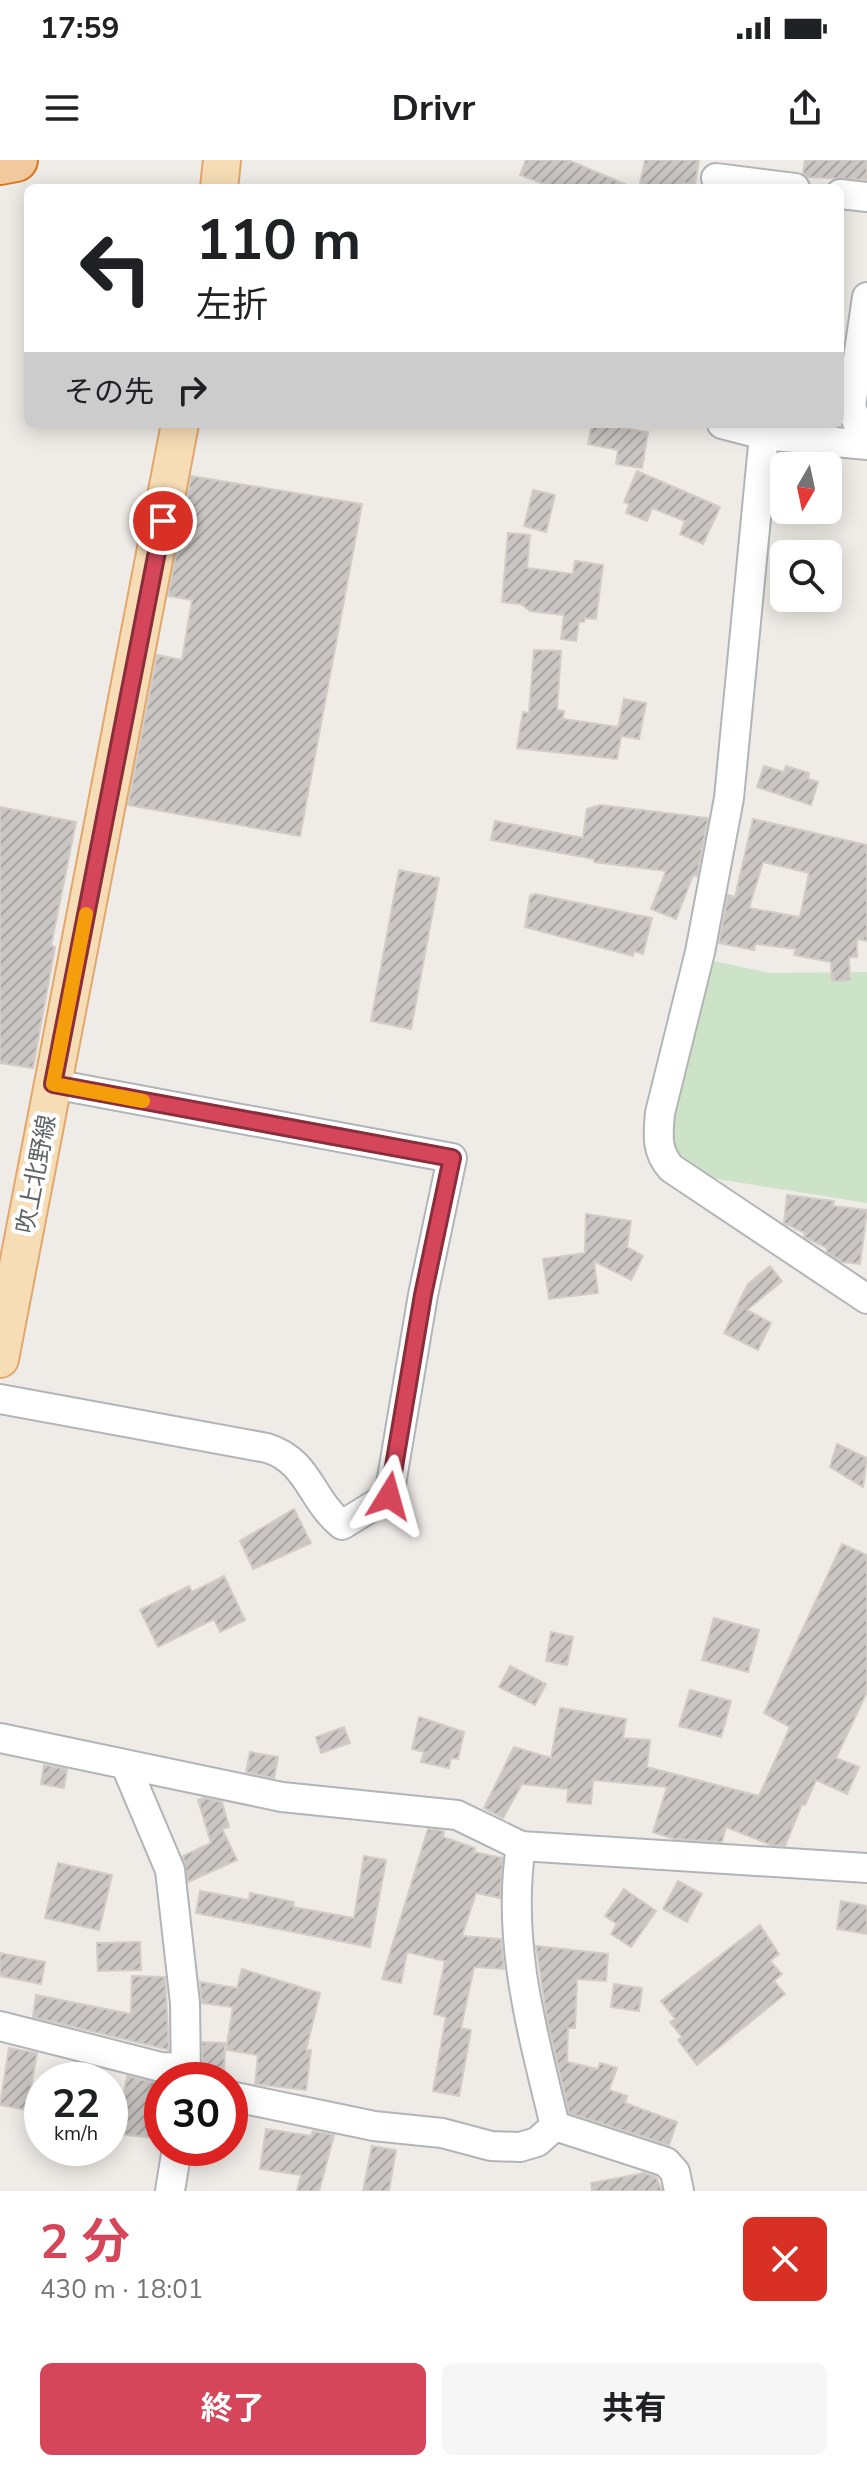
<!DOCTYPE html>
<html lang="ja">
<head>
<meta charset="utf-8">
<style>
  :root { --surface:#fff; --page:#f6f6f6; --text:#202124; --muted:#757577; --accent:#d5465b }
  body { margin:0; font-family:"Nunito Sans","Noto Sans JP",sans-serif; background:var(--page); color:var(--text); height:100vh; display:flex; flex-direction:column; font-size:30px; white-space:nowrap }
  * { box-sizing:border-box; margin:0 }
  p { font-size:26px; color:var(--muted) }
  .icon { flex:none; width:44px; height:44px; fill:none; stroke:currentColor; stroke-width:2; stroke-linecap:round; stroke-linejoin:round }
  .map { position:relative; height:2031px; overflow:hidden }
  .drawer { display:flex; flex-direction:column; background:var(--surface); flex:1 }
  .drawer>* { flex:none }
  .top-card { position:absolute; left:24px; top:24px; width:820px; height:244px; border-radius:12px; box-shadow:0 4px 20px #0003; background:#fff; color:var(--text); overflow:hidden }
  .needle { width:52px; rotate:189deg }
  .tools { position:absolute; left:770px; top:292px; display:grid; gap:16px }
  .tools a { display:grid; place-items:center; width:72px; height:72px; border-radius:12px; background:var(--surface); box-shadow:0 4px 20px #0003; font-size:40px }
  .speed { position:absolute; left:24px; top:1902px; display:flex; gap:16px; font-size:40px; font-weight:700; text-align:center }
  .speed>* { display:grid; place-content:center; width:104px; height:104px; border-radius:50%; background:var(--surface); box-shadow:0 4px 20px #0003; line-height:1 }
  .speed small { font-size:20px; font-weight:400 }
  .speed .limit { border:12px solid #d22; background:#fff; color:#111 }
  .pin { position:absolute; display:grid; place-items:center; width:68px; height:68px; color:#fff; margin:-34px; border:4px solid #fff; border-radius:50%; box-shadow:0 2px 8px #0007 }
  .me { position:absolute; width:88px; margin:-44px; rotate:8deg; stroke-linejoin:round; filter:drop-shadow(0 0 6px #0008) }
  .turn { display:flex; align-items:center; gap:28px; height:168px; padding:0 40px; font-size:36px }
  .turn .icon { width:104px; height:104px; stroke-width:2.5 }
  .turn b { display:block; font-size:56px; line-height:68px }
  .then { display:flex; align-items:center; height:76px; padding:0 40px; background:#0003; gap:16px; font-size:30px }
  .round { display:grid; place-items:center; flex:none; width:84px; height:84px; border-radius:12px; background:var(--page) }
  .overview { display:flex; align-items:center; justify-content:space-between; height:136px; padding:0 40px }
  h1 { font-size:48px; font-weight:700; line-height:60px; color:var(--accent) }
  .cta { display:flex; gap:16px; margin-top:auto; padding:16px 40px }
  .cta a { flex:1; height:92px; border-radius:12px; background:var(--accent); color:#fff; font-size:32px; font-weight:700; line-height:92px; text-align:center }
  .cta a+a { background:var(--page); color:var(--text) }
  .status { display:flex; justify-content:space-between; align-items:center; height:56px; padding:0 40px; background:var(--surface); direction:ltr }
  .status svg { height:22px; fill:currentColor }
  header { display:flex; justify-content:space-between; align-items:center; height:104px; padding:0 40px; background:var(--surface); font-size:36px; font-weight:700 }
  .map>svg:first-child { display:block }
  .pitch { fill:#cde3c7 }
  .building { fill:url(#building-hatch); stroke:#d3ccc6; stroke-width:2; fill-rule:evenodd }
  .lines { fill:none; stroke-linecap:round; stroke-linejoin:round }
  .minor-casing { stroke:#b2b5b7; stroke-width:32 }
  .major-casing { stroke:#e1a76e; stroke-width:40 }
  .highway-casing { stroke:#da751b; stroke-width:46 }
  .minor { stroke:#fff; stroke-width:28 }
  .major { stroke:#f6ddb5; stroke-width:36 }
  .highway { stroke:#f1c99c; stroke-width:42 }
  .route-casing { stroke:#8a2e3b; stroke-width:20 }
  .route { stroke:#d5465b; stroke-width:14 }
  .slow { stroke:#f59e0b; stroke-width:14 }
  .labels { text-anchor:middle; stroke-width:8; stroke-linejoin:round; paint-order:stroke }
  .street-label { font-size:24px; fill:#5e6365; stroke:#fff }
</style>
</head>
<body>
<div class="status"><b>17:59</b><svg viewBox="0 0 49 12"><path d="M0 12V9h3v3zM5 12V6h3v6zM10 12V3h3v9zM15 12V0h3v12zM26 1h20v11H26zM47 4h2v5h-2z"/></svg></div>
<header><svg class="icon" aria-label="menu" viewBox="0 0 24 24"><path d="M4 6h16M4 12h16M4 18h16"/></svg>Drivr<svg class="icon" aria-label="share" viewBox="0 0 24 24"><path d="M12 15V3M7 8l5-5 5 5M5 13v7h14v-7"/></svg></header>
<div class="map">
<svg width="867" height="2031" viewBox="0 0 867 2031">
  <defs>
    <pattern id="building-hatch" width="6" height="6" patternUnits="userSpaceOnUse" patternTransform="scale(2)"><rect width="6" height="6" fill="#cac6c3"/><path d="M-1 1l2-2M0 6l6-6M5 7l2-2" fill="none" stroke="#a7a4a2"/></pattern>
  </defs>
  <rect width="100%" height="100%" fill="#efebe7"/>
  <!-- pitch -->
  <path class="pitch" d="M 714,801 L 770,813 L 867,812 L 867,1043 L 699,1016 L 675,999 L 671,968 Z"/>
  <!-- building -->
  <g class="building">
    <path d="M 526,0 L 568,0 L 634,28 L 546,25 L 520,15 Z"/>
    <path d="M 645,0 L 699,0 L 695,25 L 683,23 L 682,28 L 639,28 Z"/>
    <path d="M 805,0 L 867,0 L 867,20 L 808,17 L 803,14 Z"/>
    <path d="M 592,264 L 617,264 L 617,267 L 648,272 L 642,308 L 616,304 L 618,290 L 588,284 Z"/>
    <path d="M 637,311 L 720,347 L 703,384 L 680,374 L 685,361 L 652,348 L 647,361 L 626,353 L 629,344 L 624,342 Z"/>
    <path d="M 191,316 L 362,344 L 300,676 L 128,645 L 157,495 L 182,500 L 192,440 L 168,436 Z"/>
    <path d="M 533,330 L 555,335 L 546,372 L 524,366 Z"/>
    <path d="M 508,373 L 530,375 L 527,408 L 573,414 L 575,401 L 603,405 L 596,459 L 585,458 L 584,462 L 579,462 L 576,481 L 561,479 L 564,455 L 530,451 L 521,444 L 502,442 Z"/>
    <path d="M 534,490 L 561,491 L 557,550 L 564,551 L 563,559 L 618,567 L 624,539 L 646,543 L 639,579 L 621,576 L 617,599 L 517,588 L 523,552 L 529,553 Z"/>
    <path d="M 764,606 L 784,612 L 786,606 L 809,613 L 808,619 L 818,622 L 811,645 L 757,627 Z"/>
    <path d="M 600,645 L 708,658 L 697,716 L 693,715 L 676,759 L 651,749 L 666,711 L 594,702 L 594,699 L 491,680 L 495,661 L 583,678 L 587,649 Z"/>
    <path d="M 0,647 L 76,662 L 51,786 L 55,787 L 33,908 L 0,903 Z"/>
    <path d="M 753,659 L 867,685 L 867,781 L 857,779 L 857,797 L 849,797 L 850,820 L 832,821 L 831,802 L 794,795 L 796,789 L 755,784 L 754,790 L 719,783 L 728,735 L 735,737 ZM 763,702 L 809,713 L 800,757 L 749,748 Z"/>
    <path d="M 399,710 L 439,718 L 411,869 L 371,861 Z"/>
    <path d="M 535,734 L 652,758 L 643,794 L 634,791 L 633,796 L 525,767 L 530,736 Z"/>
    <path d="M 787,1035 L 834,1041 L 833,1046 L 867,1050 L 860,1104 L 842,1102 L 827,1092 L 827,1088 L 804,1077 L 805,1073 L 784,1063 Z"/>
    <path d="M 586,1054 L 631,1061 L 627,1087 L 643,1096 L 631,1120 L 594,1101 L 598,1133 L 549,1139 L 543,1099 L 585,1093 Z"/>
    <path d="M 770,1106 L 782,1121 L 747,1150 L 771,1163 L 758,1190 L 724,1173 L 748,1124 Z"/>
    <path d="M 837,1284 L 867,1298 L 863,1327 L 830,1307 Z"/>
    <path d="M 294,1349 L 311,1383 L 253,1409 L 240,1381 Z"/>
    <path d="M 842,1384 L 867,1395 L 867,1532 L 836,1598 L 859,1607 L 847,1634 L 816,1620 L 805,1645 L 802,1644 L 785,1686 L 771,1685 L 726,1667 L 722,1682 L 674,1679 L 653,1672 L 667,1627 L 593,1620 L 591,1644 L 567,1642 L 568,1629 L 522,1624 L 503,1658 L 484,1648 L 514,1587 L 551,1598 L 560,1548 L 626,1559 L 623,1578 L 650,1580 L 647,1607 L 759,1636 L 790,1567 L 764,1553 Z"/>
    <path d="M 224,1416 L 245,1460 L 220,1472 L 214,1459 L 158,1487 L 140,1450 L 189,1426 L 192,1432 Z"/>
    <path d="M 714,1458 L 759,1470 L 748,1512 L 702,1500 Z"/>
    <path d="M 551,1472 L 573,1477 L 567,1505 L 546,1501 Z"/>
    <path d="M 510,1506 L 546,1524 L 535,1545 L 499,1527 Z"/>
    <path d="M 690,1530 L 731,1541 L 721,1577 L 679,1566 Z"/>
    <path d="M 419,1557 L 464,1572 L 458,1599 L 451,1598 L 449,1608 L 421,1602 L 424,1592 L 412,1589 Z"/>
    <path d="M 344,1567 L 350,1583 L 321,1593 L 316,1577 Z"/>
    <path d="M 250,1592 L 278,1597 L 274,1618 L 246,1612 Z"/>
    <path d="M 44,1605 L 67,1609 L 64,1628 L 41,1624 Z"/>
    <path d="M 204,1638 L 222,1642 L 229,1667 L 222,1669 L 237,1700 L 188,1722 L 183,1696 L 211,1683 L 198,1640 Z"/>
    <path d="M 428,1669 L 444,1671 L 443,1677 L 475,1688 L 474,1692 L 503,1698 L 500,1738 L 476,1733 L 462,1776 L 501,1779 L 504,1809 L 474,1807 L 461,1868 L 471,1870 L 459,1936 L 433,1931 L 446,1857 L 434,1854 L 445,1801 L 407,1792 L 401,1823 L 382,1819 Z"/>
    <path d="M 364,1696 L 386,1700 L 370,1787 L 196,1753 L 200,1731 L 249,1740 L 250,1733 L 294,1742 L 293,1747 L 354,1758 Z"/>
    <path d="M 58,1703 L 112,1715 L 99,1770 L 45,1758 Z"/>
    <path d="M 678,1721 L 702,1734 L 687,1762 L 663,1749 Z"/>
    <path d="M 624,1729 L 656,1751 L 631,1787 L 611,1774 L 617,1764 L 605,1756 Z"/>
    <path d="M 841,1741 L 867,1746 L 867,1774 L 837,1769 Z"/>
    <path d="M 760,1765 L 779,1794 L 770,1801 L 782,1814 L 774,1821 L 785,1834 L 697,1905 L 678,1880 L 682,1877 L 670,1862 L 675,1859 L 661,1841 Z"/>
    <path d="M 140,1782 L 141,1810 L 98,1811 L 97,1783 Z"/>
    <path d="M 536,1786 L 608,1794 L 606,1821 L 577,1819 L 575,1868 L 568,1868 L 567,1902 L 598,1909 L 600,1903 L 617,1908 L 609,1930 L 627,1936 L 625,1943 L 677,1962 L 669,1985 L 569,1953 L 547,1859 Z"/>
    <path d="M 0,1793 L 45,1802 L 41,1824 L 0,1816 Z"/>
    <path d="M 242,1809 L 320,1833 L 306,1890 L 311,1890 L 306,1930 L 255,1924 L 258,1895 L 226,1890 L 233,1847 L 202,1843 L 200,1822 L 237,1828 Z"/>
    <path d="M 132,1816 L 165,1817 L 169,1890 L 33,1857 L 36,1835 L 131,1854 Z"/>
    <path d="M 614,1824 L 642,1828 L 639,1851 L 611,1847 Z"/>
    <path d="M 202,1882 L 225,1883 L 224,1919 L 203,1918 Z"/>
    <path d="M 9,1888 L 37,1893 L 27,1950 L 0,1945 Z"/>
    <path d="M 127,1916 L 162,1924 L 162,1979 L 110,1973 L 110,1935 L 123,1937 Z"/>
    <path d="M 266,1969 L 311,1976 L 313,1971 L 334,1975 L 319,2031 L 297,2031 L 301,2015 L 260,2009 Z"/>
    <path d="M 372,1986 L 396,1990 L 389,2031 L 363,2031 Z"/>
    <path d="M 644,2013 L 656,2017 L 662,2031 L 592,2031 L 591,2023 Z"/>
  </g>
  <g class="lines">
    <!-- minor casing -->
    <g class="minor-casing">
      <g id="minor">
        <path d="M 716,18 L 795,28"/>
        <path d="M 840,34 L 867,37"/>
        <path d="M 722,264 L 764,275 L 867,285"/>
        <path d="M 764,275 L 729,638 L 700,792 L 660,953 C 658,975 656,991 671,1008 L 867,1139"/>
        <path d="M 865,284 L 851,246 L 867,137"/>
        <path d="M 0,1239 L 267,1288 C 309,1301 310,1339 342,1365 L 389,1336 L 423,1135 L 452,998 L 53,924"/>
        <path d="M 0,1578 L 282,1637 L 457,1655 L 521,1686 L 867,1708"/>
        <path d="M 126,1606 L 170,1710 L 185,1843 L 186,1920"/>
        <path d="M 521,1686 C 506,1782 533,1874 555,1966"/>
        <path d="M 0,1866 L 161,1907 L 186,1908"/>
        <path d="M 230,1936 L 374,1966 L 442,1973 L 491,1986 L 520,1987 L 537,1982 L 555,1966"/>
        <path d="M 555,1966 L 666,2002 L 675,2012 L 679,2031"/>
        <path d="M 170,2031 L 177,1988"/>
      </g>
    </g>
    <!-- major casing -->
    <g class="major-casing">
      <g id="major">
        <path d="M 219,28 L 222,0"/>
        <path d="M 0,1199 L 180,264"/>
      </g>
    </g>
    <!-- highway casing -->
    <g class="highway-casing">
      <path id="highway" d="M 0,3 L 16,0"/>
    </g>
    <!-- minor -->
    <use href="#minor" class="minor"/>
    <!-- major -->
    <use href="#major" class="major"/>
    <!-- highway -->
    <use href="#highway" class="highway"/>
  </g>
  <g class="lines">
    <!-- route casing -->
    <g class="route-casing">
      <path id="route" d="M 163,361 L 53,924 L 452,998 L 423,1135 L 389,1336"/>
    </g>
    <!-- route -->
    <use href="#route" class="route"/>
    <!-- slow -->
    <path class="slow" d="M 86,754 L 53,924 L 143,941"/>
  </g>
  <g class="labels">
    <!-- street labels -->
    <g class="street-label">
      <text transform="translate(36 1014) rotate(-79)" y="8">吹上北野線</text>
    </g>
  </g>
</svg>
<div class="tools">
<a><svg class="needle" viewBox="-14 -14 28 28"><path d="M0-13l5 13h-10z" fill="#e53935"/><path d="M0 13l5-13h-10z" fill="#757577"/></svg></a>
<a><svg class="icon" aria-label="search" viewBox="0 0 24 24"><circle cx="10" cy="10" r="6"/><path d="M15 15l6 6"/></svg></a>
</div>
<div class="speed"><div>22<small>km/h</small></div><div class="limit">30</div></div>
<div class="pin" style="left:163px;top:361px;background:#d93025"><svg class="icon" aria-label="arrive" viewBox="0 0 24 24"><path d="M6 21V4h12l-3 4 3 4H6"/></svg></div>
<svg class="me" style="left:389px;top:1336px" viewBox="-20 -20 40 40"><path d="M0-17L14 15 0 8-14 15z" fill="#d5465b" stroke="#fff" stroke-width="4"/></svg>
<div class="top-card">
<div class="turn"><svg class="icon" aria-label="left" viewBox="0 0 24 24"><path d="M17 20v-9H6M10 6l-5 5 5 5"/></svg><div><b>110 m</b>左折</div></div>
<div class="then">その先<svg class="icon" aria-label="right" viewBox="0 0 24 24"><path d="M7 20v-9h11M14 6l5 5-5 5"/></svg></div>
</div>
</div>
<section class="drawer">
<div class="overview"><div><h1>2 分</h1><p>430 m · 18:01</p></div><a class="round" style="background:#d93025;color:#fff"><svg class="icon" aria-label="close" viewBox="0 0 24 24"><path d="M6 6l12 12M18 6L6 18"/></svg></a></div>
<div class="cta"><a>終了</a><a>共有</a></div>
</section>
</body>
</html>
